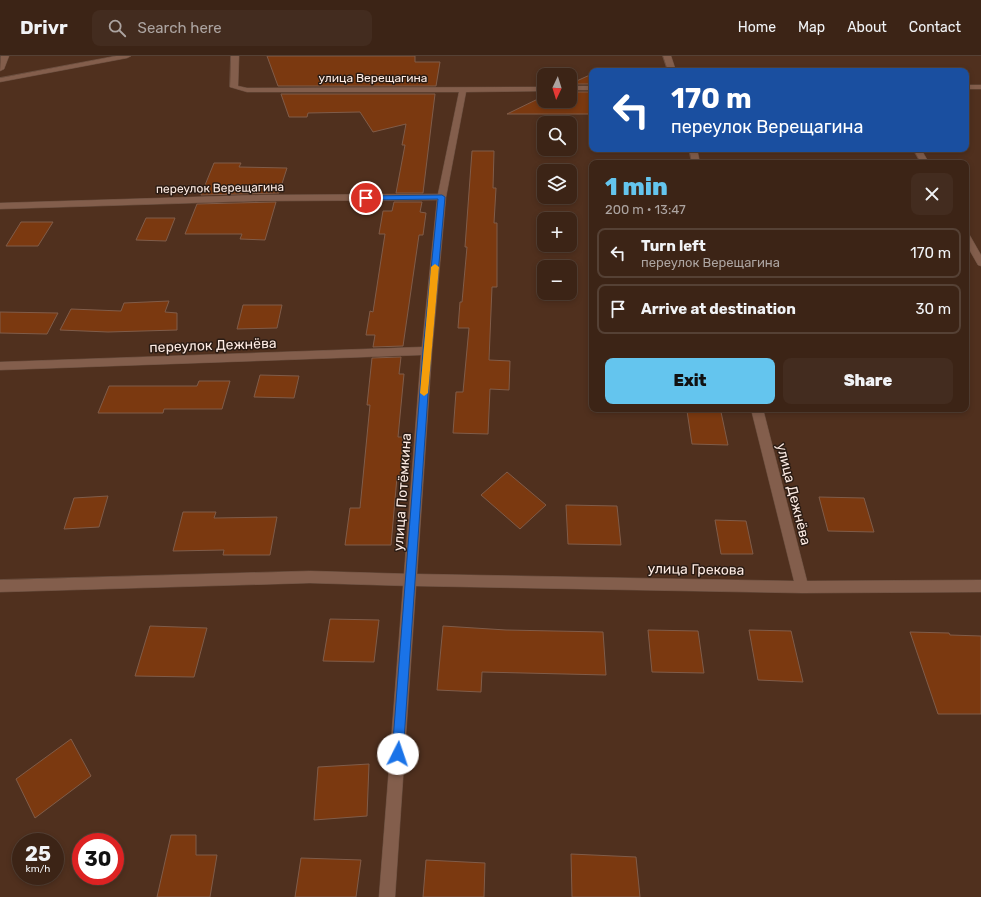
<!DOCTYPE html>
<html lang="en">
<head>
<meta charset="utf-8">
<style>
  :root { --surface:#3c2416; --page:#432c1f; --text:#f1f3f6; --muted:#aca4a1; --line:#554135; --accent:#64c5ee }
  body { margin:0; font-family:Rubik,sans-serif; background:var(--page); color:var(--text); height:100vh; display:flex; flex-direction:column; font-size:15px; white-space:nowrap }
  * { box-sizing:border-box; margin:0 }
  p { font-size:13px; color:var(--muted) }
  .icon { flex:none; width:22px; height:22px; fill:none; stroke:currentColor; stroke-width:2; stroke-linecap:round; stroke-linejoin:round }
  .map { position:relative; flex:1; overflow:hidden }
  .side { position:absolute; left:589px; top:104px; width:380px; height:252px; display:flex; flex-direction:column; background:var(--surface); border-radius:8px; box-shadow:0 2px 6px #0003,0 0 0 1px var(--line) }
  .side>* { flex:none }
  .top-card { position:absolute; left:589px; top:12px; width:380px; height:84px; border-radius:8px; box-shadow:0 2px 6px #0003,0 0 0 1px var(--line); background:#1a4fa0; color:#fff; overflow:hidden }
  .needle { width:26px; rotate:184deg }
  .buttons { position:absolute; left:537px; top:12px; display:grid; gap:8px }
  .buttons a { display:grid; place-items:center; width:40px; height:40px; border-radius:8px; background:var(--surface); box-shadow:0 2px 6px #0003,0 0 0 1px var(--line); font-size:20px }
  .speed { position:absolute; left:12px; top:777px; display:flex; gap:8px; font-size:20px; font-weight:700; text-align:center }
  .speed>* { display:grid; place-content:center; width:52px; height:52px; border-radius:50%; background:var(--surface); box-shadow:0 2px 6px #0003,0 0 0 1px var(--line); line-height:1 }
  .speed small { font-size:10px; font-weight:400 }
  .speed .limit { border:6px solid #d22; background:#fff; color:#111 }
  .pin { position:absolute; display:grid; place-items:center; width:34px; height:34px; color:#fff; margin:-17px; border:2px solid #fff; border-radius:50%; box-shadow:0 1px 4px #0007 }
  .me { position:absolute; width:44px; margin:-22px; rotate:4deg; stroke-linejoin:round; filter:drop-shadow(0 0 3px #0008) }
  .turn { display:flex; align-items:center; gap:14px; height:84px; padding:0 16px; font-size:18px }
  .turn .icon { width:52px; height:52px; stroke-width:2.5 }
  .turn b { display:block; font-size:28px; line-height:34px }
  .round { display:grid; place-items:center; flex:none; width:42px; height:42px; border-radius:8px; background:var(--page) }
  .overview { display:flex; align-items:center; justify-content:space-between; height:68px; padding:0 16px }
  h1 { font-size:24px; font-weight:800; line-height:30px; color:var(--accent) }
  .action { display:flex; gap:8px; margin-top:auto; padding:8px 16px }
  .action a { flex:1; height:46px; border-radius:8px; background:var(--accent); color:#111; font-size:16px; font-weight:800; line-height:46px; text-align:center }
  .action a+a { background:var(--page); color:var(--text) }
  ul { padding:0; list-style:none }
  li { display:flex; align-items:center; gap:12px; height:50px; margin:0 8px 6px; padding:0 8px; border:2px solid var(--line); border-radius:8px }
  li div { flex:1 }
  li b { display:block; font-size:15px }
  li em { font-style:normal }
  header { display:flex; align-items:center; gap:24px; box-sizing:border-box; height:56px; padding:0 20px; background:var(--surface); border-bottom:1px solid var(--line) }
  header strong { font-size:19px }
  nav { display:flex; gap:22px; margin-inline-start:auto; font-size:14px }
  .search { width:280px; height:36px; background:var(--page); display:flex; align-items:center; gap:10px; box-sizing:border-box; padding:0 14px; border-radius:8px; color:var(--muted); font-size:15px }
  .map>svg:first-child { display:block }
  .building { fill:#7b3910; stroke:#805c49 }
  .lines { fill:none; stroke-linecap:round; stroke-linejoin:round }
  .lane-casing { stroke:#694e3f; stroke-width:1 }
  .street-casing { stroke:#694e3f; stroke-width:1 }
  .secondary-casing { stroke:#694e3f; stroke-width:1 }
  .lane { fill:#835e4c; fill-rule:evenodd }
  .street { fill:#835e4c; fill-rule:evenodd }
  .secondary { fill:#835e4c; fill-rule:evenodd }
  .route { fill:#1a73e8; stroke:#114b97 }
  .slow { fill:#f59e0b }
  .labels { text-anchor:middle; stroke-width:3; stroke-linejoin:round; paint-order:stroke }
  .far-street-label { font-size:12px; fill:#fdebe3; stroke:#2b1c14 }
  .street-label { font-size:14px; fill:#fdebe3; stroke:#2b1c14 }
</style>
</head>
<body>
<header>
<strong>Drivr</strong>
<div class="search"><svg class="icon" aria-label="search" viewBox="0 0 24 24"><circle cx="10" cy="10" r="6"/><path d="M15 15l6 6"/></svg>Search here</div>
<nav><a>Home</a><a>Map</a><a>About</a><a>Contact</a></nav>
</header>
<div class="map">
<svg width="981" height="841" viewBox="0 0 981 841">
  <rect width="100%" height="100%" fill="#50301e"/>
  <!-- building -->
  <g class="building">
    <path d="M 267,0 L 415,0 L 415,6 L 440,6 L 436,30 L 278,30 Z"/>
    <path d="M 592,18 L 592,28 L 570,28 Z"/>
    <path d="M 570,36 L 592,36 L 592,58 L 507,58 L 544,40 L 544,45 L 570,45 Z"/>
    <path d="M 281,38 L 435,38 L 423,137 L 396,137 L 405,89 L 402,89 L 406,68 L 373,76 L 360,56 L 308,57 L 307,61 L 289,61 Z"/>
    <path d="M 472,95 L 494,95 L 493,132 L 496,132 L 494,167 L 497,167 L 497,231 L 492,231 L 489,304 L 510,305 L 509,334 L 490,333 L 488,378 L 453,377 L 456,336 L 463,336 L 469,272 L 458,272 L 460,246 L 462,246 L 467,191 L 465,191 Z"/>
    <path d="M 214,107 L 241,107 L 239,111 L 287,112 L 279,137 L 201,139 Z"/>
    <path d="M 276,146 L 265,184 L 240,183 L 242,178 L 185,178 L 197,148 Z"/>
    <path d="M 394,146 L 422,146 L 420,156 L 426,157 L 423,179 L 419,179 L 403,290 L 373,291 L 375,279 L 366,279 L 370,255 L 373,256 L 385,178 L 379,178 L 383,155 L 392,155 Z"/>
    <path d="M 146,162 L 175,162 L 166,185 L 136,184 Z"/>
    <path d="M 21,166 L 53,166 L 38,190 L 6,190 Z"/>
    <path d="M 169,245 L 165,256 L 177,257 L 177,274 L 108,276 L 60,274 L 71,253 L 121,255 L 124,247 Z"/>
    <path d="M 243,249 L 282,249 L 277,272 L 237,273 Z"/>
    <path d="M 0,256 L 58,257 L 47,278 L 0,277 Z"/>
    <path d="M 401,301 L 399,318 L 404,318 L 398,381 L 403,381 L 401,421 L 397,421 L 391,489 L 345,489 L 350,452 L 360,452 L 370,349 L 367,349 L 372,302 Z"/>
    <path d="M 260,319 L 299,320 L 294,342 L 254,341 Z"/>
    <path d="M 199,325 L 230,325 L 222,353 L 164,353 L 163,357 L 98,357 L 109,330 L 197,330 Z"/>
    <path d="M 687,355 L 721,356 L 728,389 L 692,388 Z"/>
    <path d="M 507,416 L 546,449 L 520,473 L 481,439 Z"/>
    <path d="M 108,440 L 99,471 L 64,473 L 74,442 Z"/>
    <path d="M 819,441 L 864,442 L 874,476 L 828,475 Z"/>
    <path d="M 566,449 L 617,450 L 621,489 L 568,488 Z"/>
    <path d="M 183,456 L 216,456 L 214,462 L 277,461 L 270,499 L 223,499 L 224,494 L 173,495 Z"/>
    <path d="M 715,464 L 746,465 L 753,498 L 721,498 Z"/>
    <path d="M 330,563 L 379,564 L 374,606 L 323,605 Z"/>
    <path d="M 150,570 L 207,572 L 194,621 L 135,620 Z"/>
    <path d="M 443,570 L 506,574 L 603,576 L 606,619 L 482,616 L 481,636 L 437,634 Z"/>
    <path d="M 648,574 L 698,575 L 704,617 L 652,616 Z"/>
    <path d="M 749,574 L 791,575 L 803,626 L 758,624 Z"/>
    <path d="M 910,576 L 949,577 L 950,579 L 981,580 L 981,658 L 938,658 Z"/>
    <path d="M 71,683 L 91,720 L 35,762 L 16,723 Z"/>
    <path d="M 369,708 L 367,760 L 314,764 L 318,711 Z"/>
    <path d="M 171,779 L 196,779 L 196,799 L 217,799 L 210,841 L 157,841 Z"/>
    <path d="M 571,798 L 636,801 L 640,841 L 572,841 Z"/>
    <path d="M 301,802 L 361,804 L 356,841 L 295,841 Z"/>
    <path d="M 426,804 L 485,807 L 484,841 L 423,841 Z"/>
  </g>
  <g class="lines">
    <!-- lane casing -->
    <g class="lane-casing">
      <path id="lane" d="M 310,515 L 411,518 L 416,520 L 418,524 L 416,528 L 411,530 L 310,527 L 0,536 L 0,524 Z"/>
    </g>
    <!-- street casing -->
    <g class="street-casing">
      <g id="street">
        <path d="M 1,0 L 9,0 L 4,13 L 0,15 Z"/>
        <path d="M 231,0 L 239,0 L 238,30 L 247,32 L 544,31 L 544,35 L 466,36 L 446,141 L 432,295 L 417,518 L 794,525 L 751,353 L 763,353 L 807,525 L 981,524 L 981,536 L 802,537 L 416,530 L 395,841 L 379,841 L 421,299 L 0,314 L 0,306 L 422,291 L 437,144 L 260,145 L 0,153 L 0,147 L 260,139 L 438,138 L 459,36 L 247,36 L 230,31 Z"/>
        <path d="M 663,0 L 671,0 L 676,15 L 668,15 Z"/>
        <rect x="966" y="29" width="15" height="4"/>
        <rect x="570" y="30" width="22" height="4"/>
        <path d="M 689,93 L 697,93 L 700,107 L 692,107 Z"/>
        <path d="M 913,93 L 921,93 L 929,107 L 921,107 Z"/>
        <path d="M 966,177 L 969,178 L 981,199 L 981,210 L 978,209 L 966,188 Z"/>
      </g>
    </g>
    <!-- secondary casing -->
    <g class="secondary-casing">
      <path id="secondary" d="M 116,0 L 131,0 L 127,2 L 0,26 L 0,22 Z"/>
    </g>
    <!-- lane -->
    <use href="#lane" class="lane"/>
    <!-- street -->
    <use href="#street" class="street"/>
    <!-- secondary -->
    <use href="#secondary" class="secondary"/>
  </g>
  <!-- route -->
  <path class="route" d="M 442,139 L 445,141 L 431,295 L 403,698 L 402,703 L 398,704 L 394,703 L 392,698 L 423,295 L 438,143 L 366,144 L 362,142 L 366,140 Z"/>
  <!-- slow -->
  <path class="slow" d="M 435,208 L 439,211 L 428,337 L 424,340 L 420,337 L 431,211 Z"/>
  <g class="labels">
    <!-- far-street labels -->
    <g class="far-street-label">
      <text x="373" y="26">улица Верещагина</text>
      <text transform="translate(220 132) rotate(-1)" y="4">переулок Верещагина</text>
    </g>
    <!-- street labels -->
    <g class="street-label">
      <text transform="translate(213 289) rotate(-2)" y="5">переулок Дежнёва</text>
      <text transform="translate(402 436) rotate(-86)" y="5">улица Потёмкина</text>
      <text transform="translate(794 438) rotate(76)" y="5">улица Дежнёва</text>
      <text transform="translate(696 513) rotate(1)" y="5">улица Грекова</text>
    </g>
  </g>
</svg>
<div class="buttons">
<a><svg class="needle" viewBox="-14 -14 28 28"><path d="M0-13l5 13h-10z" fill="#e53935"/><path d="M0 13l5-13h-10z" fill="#aca4a1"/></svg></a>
<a><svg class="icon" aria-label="search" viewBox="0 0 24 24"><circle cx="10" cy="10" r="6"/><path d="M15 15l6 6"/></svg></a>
<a><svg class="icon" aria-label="layers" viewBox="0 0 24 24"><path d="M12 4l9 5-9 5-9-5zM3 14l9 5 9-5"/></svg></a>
<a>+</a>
<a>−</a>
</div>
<div class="speed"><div>25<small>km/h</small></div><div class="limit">30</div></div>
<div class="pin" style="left:366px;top:142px;background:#d93025"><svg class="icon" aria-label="arrive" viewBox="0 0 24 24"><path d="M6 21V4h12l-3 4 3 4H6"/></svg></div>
<svg class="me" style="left:398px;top:698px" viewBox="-20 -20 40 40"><circle r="19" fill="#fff"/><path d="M0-13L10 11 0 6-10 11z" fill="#1a73e8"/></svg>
<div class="top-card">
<div class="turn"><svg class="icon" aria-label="left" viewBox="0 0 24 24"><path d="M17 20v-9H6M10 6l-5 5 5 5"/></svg><div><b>170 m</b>переулок Верещагина</div></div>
</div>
<section class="side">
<div class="overview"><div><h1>1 min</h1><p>200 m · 13:47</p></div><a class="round"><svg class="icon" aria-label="close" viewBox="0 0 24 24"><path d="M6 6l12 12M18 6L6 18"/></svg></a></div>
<ul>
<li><svg class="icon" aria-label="left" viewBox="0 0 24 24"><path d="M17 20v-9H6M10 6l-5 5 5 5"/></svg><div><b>Turn left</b><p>переулок Верещагина</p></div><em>170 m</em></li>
<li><svg class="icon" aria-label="arrive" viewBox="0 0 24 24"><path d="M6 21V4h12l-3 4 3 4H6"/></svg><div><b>Arrive at destination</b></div><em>30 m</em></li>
</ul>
<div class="action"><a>Exit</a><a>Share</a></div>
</section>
</div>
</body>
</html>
